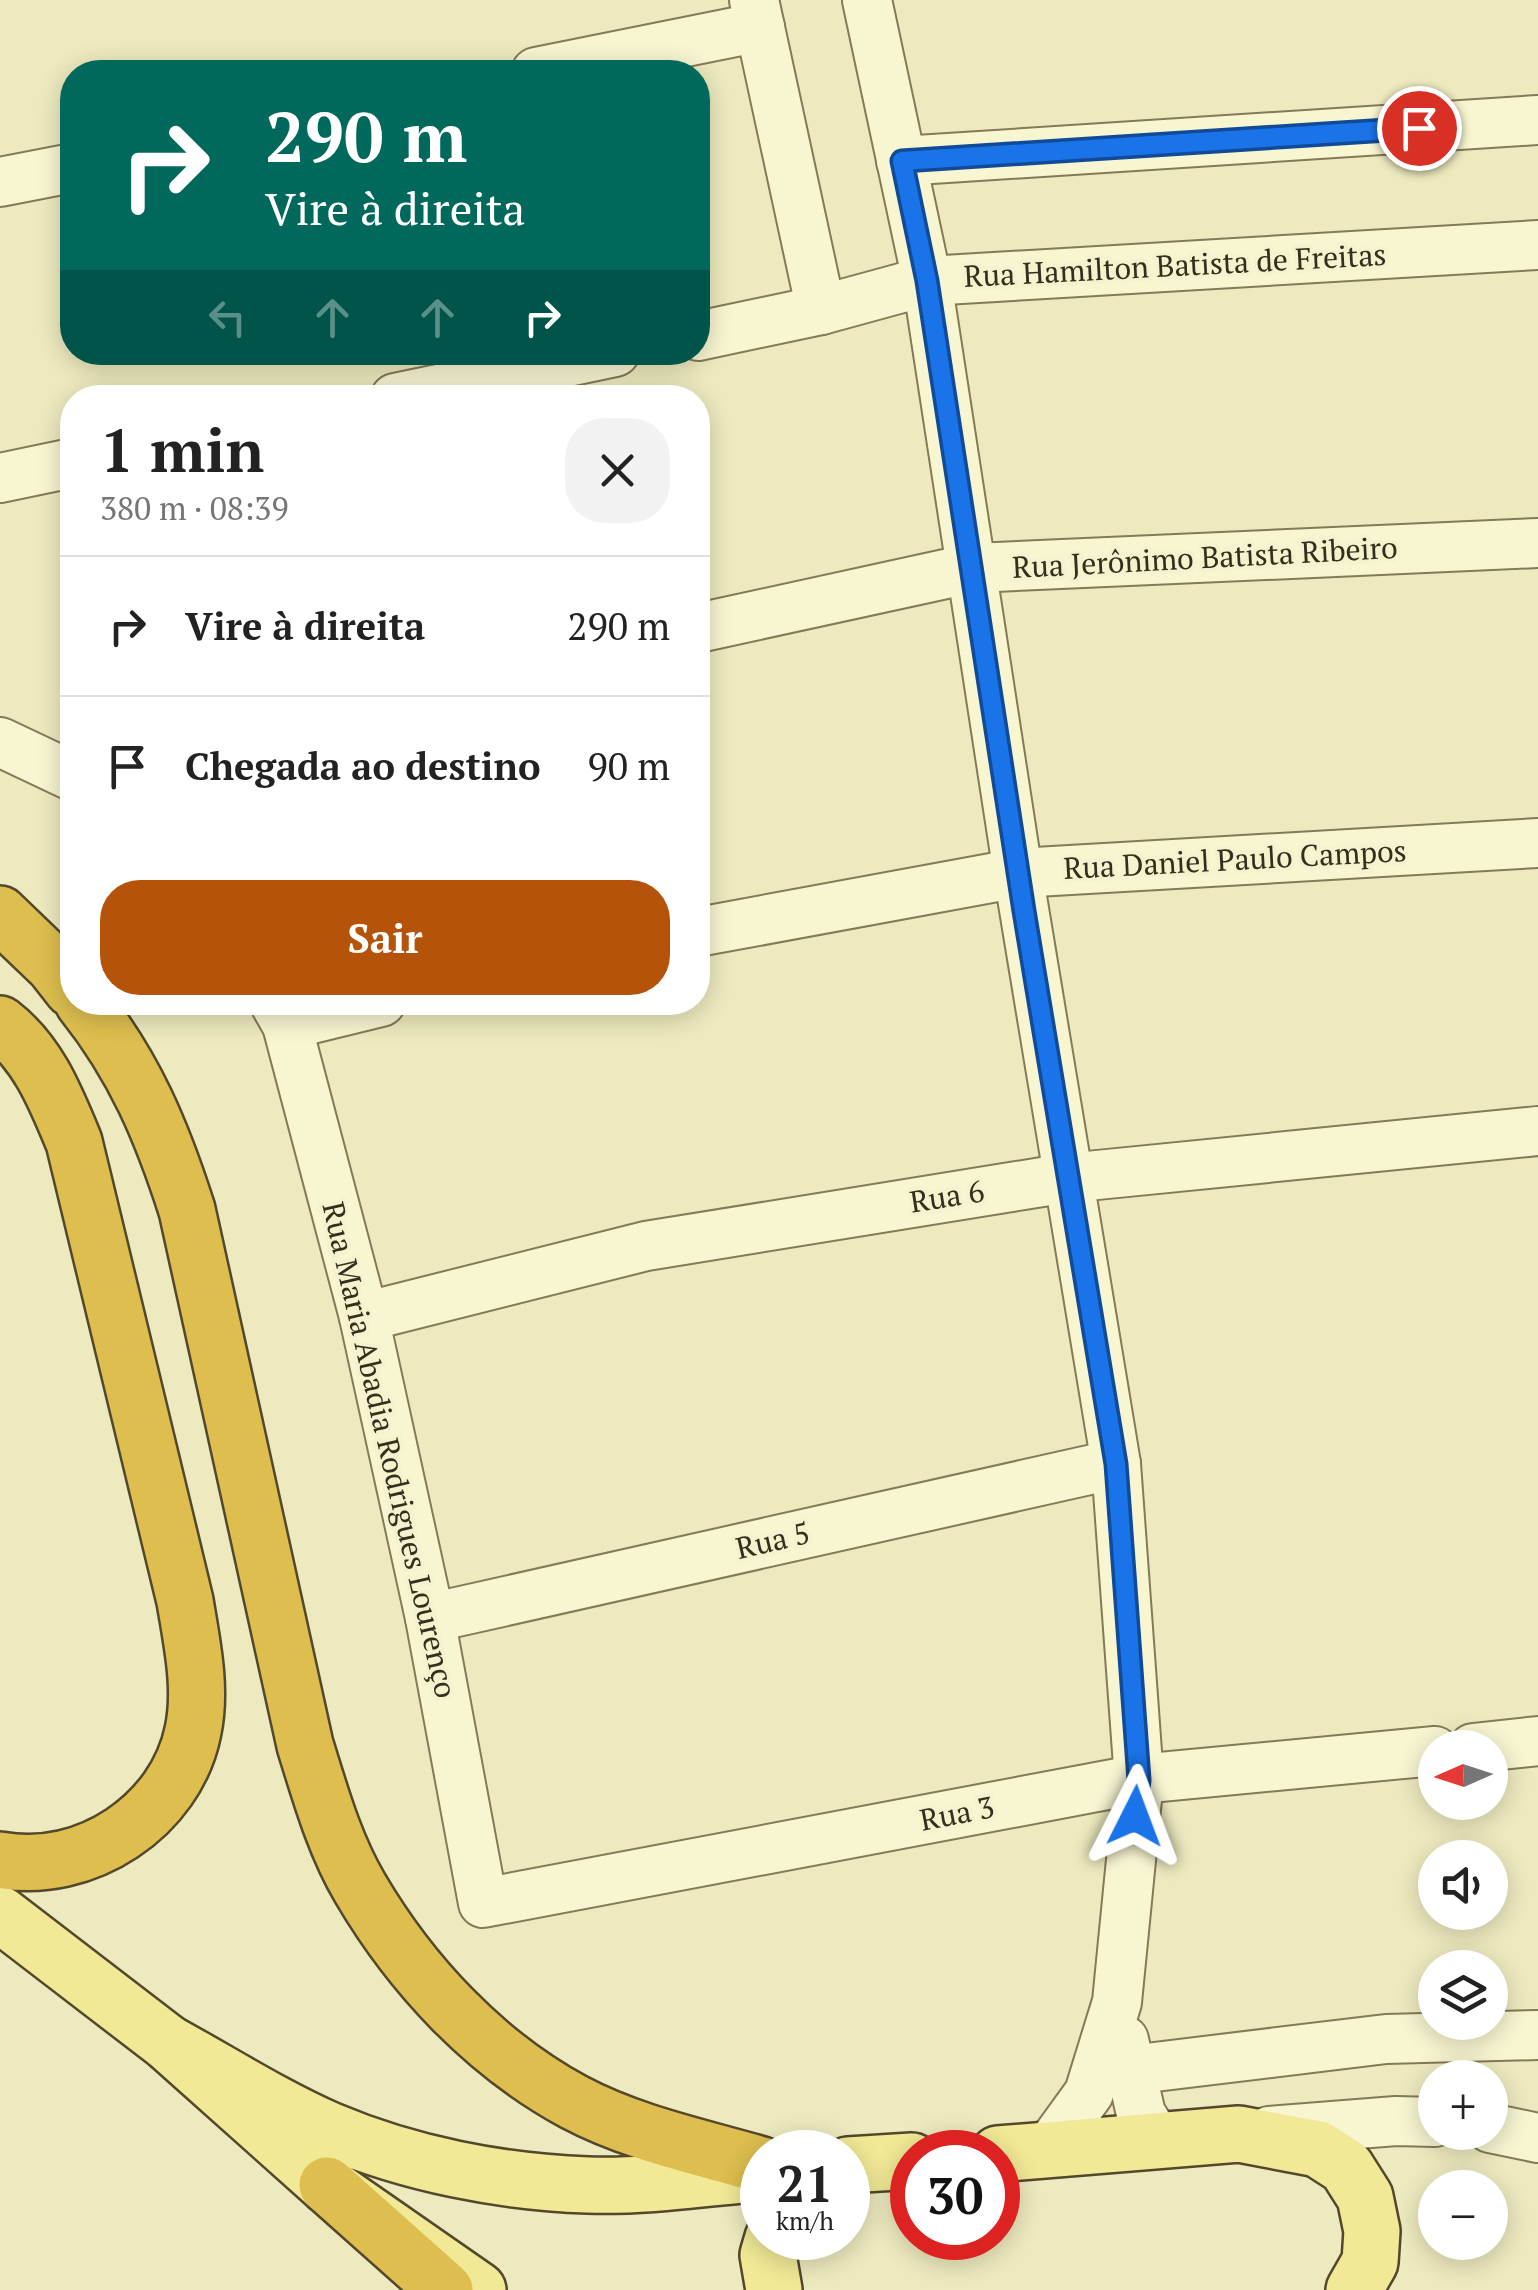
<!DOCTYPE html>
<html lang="pt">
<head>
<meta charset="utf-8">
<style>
  :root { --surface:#fff; --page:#f2f2f2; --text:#222; --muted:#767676; --line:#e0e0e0; --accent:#b45309 }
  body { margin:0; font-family:"PT Serif",serif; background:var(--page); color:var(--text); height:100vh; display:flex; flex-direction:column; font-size:38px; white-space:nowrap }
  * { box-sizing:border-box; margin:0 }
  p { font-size:32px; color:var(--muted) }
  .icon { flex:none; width:55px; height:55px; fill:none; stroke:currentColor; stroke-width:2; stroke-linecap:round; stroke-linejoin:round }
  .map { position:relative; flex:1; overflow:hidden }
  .drawer { position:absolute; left:60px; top:385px; width:650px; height:630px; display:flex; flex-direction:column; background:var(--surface); border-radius:40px; box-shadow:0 5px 25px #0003 }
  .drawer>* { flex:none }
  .top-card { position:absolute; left:60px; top:60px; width:650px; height:305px; border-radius:40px; box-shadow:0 5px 25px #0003; background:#00695c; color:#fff; overflow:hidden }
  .needle { width:65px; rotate:267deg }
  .buttons { position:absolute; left:1418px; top:1730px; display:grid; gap:20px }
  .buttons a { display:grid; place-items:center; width:90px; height:90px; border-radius:50%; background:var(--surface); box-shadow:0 5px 25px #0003; font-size:50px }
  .speed { position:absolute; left:740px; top:2130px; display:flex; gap:20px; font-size:50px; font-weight:700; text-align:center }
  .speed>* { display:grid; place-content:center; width:130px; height:130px; border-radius:50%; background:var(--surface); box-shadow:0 5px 25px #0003; line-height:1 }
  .speed small { font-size:25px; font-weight:400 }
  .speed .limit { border:15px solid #d22; background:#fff; color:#111 }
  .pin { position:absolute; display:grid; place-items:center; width:85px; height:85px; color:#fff; margin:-42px; border:5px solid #fff; border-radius:50%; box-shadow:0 2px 10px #0007 }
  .me { position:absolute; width:110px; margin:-55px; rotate:3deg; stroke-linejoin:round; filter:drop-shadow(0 0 8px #0008) }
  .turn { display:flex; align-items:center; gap:35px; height:210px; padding:0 40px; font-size:45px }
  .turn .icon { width:130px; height:130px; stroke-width:2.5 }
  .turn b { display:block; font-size:70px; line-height:85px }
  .lanes { display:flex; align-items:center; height:95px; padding:0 40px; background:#0003; justify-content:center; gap:50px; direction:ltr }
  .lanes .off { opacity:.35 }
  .round { display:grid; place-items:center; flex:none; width:105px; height:105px; border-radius:40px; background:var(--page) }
  .overview { display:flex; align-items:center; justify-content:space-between; height:170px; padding:0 40px }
  h1 { font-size:60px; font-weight:700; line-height:75px }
  .action { display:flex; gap:20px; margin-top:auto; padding:20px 40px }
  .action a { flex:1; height:115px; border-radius:40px; background:var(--accent); color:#fff; font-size:40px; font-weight:700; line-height:115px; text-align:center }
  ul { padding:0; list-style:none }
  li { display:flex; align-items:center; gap:30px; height:140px; padding:0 40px; border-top:2px solid var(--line) }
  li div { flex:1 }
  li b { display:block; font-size:38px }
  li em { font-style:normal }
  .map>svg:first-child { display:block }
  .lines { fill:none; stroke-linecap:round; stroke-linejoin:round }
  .minor-casing { stroke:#857a57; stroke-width:52 }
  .major-casing { stroke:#53472c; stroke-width:60 }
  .highway-casing { stroke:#53472c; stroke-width:60 }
  .minor { stroke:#f8f5d1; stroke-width:48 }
  .major { stroke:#f1e996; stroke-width:55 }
  .highway { stroke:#ddbe4e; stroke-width:55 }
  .route-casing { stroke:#114b97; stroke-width:25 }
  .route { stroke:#1a73e8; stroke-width:18 }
  .labels { text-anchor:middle; stroke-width:8; stroke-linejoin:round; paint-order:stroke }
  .street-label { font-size:30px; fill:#352e1c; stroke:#f5f2ce }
</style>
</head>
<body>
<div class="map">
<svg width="1538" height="2290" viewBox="0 0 1538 2290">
  <rect width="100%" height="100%" fill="#edeabf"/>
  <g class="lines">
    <!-- minor casing -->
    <g class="minor-casing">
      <g id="minor">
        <path d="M 754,0 L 821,310"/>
        <path d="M 867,0 L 927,281 L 1018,873 L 1116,1464 L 1139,1779 L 1117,2002 L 1089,2093 L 1047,2151"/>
        <path d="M 536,72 L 760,27"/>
        <path d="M 901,161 L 1538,120"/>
        <path d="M 0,182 L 72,168"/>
        <path d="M 698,336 L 821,310 L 927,281 L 1538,245"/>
        <path d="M 395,398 L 615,352"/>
        <path d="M 0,478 L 72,463"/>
        <path d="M 698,628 L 973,568 L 1538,543"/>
        <path d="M 0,742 L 72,776"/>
        <path d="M 698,932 L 1018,873 L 1538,843"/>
        <path d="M 274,1002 L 287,1025 L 364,1317 L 430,1618 L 483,1903 L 1139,1779 L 1435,1751"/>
        <path d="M 287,1025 L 381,1002"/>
        <path d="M 364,1317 L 646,1246 L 1067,1178 L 1538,1131"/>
        <path d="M 430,1618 L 1116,1464"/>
        <path d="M 1473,1748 L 1538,1741"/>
        <path d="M 1124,2040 L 1141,2114 L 1158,2141"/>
        <path d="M 1130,2070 L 1386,2039 L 1538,2035"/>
        <path d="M 1490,2128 L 1538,2138"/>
        <path d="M 1269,2131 L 1396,2121 L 1435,2122"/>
      </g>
    </g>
    <!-- major casing -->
    <g class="major-casing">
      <g id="major">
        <path d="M 0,1914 L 168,2043 L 327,2185 L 478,2290"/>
        <path d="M 168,2043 C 221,2072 274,2106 329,2130 C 409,2164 501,2182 588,2185 C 646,2187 705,2178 762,2173"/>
        <path d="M 998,2154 L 1239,2134 L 1318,2149 L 1346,2167 L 1365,2197 L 1372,2231 L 1370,2262 L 1354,2290"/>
        <path d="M 848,2165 L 912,2161"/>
        <path d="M 773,2238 L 768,2255 L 774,2290"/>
      </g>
    </g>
    <!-- highway casing -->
    <g class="highway-casing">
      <g id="highway">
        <path d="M 0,914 L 54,966 L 72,989"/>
        <path d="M 83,1002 C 135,1067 162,1132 187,1210 L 305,1745 C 320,1793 334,1844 360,1888 C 411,1975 485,2054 574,2102 C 632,2133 700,2147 762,2165"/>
        <path d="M 0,1024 C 39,1054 56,1099 74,1142 L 185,1601 C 192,1643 202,1689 193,1731 C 176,1816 85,1876 0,1860"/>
        <path d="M 327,2185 L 445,2290"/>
      </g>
    </g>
    <!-- minor -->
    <use href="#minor" class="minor"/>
    <!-- major -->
    <use href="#major" class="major"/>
    <!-- highway -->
    <use href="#highway" class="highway"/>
  </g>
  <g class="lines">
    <!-- route casing -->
    <g class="route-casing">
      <path id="route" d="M 1135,1816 L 1139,1780 L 1116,1464 L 1024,911 L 927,281 L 902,161 L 1419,128"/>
    </g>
    <!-- route -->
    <use href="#route" class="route"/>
  </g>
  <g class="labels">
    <!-- street labels -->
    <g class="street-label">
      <text transform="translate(1175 266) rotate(-3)" y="10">Rua Hamilton Batista de Freitas</text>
      <text transform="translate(1205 558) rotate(-3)" y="10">Rua Jerônimo Batista Ribeiro</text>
      <text transform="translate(1235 860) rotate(-3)" y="10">Rua Daniel Paulo Campos</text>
      <text transform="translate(947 1197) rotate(-9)" y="10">Rua 6</text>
      <text transform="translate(389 1450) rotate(77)" y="10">Rua Maria Abadia Rodrigues Lourenço</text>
      <text transform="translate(773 1541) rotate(-13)" y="10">Rua 5</text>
      <text transform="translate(957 1814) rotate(-11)" y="10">Rua 3</text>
    </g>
  </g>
</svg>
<div class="buttons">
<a><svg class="needle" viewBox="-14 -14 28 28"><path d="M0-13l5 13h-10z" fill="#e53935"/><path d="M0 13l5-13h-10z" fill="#767676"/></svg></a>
<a><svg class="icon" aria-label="sound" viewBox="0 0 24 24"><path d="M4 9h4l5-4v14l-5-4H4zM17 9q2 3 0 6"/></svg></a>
<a><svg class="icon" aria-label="layers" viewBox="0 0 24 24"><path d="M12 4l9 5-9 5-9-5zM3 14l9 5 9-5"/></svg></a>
<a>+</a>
<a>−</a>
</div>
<div class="speed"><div>21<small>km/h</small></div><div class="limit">30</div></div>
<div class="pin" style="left:1419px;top:128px;background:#d93025"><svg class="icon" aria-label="arrive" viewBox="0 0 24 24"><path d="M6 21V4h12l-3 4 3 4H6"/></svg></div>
<svg class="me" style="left:1135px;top:1816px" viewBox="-20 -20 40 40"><path d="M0-17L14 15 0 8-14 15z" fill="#1a73e8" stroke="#fff" stroke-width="4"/></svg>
<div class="top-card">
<div class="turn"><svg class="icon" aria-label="right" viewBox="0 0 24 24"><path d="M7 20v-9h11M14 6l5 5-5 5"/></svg><div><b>290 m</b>Vire à direita</div></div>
<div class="lanes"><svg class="icon off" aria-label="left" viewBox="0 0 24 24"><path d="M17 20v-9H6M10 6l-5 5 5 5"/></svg><svg class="icon off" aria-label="ahead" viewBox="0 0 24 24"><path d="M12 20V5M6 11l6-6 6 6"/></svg><svg class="icon off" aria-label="ahead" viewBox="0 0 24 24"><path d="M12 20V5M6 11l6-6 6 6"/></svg><svg class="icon" aria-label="right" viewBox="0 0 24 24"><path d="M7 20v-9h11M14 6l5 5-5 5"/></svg></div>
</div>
<section class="drawer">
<div class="overview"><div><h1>1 min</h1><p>380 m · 08:39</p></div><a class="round"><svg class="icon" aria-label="close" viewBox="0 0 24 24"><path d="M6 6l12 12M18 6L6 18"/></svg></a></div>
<ul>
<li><svg class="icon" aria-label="right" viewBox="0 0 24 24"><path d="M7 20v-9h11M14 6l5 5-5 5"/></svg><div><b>Vire à direita</b></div><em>290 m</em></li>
<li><svg class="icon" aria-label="arrive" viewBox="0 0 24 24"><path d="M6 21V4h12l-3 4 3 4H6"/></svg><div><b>Chegada ao destino</b></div><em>90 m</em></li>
</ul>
<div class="action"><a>Sair</a></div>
</section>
</div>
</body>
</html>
